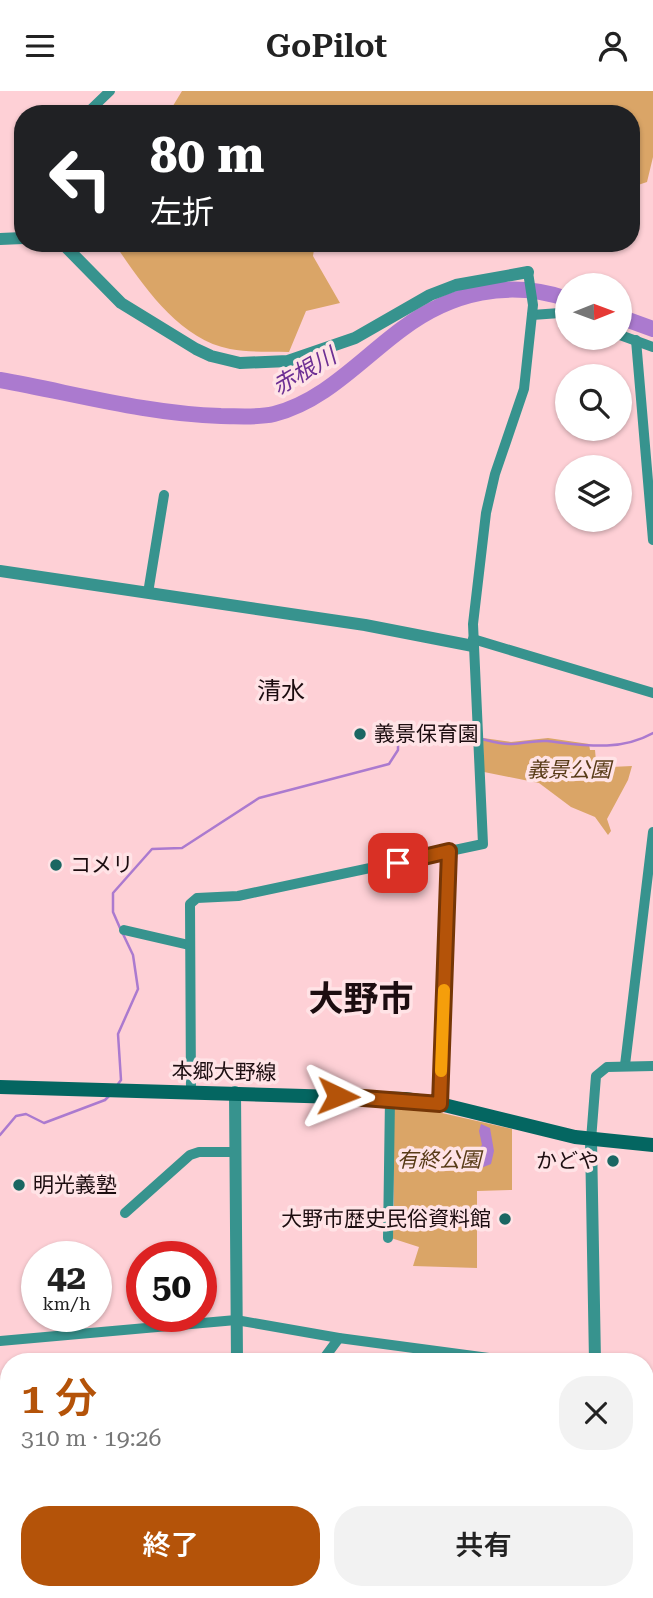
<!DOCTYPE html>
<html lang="ja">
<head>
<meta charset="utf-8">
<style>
  :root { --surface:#fff; --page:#f2f2f2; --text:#222; --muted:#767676; --accent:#b45309 }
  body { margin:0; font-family:"Roboto Serif","Noto Sans JP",serif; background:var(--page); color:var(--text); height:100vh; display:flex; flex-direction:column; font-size:26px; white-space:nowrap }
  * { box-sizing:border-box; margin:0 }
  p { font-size:23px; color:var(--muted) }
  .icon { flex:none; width:38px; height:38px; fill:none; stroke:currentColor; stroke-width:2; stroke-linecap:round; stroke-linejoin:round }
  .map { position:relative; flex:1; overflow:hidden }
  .drawer { position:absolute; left:0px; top:1262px; width:654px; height:247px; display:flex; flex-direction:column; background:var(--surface); border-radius:28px 28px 0 0; box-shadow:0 2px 5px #0004 }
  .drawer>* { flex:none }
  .banner { position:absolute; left:14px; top:14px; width:626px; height:147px; border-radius:28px; box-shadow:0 2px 5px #0004; background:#202124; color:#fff; overflow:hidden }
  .needle { width:46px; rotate:89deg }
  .buttons { position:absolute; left:555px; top:182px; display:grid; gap:14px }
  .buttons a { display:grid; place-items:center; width:77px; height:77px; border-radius:50%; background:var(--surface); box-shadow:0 2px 5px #0004; font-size:35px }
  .speed { position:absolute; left:21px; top:1150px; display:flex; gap:14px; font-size:35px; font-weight:700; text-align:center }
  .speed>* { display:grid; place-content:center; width:91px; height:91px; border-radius:50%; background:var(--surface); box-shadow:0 2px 5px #0004; line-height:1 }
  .speed small { font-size:18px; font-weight:400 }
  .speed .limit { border:10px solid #d22; background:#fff; color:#111 }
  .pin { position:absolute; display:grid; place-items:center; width:60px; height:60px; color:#fff; margin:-30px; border-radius:14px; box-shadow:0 4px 10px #0006 }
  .me { position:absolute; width:77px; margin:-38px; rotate:92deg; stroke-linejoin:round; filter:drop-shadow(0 0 5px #0008) }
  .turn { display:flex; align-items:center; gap:24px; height:147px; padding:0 21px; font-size:32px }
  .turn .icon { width:91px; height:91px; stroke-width:2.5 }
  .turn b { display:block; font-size:49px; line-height:60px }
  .round { display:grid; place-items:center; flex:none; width:74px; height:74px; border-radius:28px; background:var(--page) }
  .summary { display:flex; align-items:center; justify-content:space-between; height:119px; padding:0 21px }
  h1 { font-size:42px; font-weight:600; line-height:52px; color:var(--accent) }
  .cta { display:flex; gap:14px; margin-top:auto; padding:14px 21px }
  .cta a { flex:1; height:80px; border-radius:28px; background:var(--accent); color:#fff; font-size:28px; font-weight:600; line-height:80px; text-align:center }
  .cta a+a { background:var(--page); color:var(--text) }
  header { display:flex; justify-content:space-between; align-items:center; height:91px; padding:0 21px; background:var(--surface); font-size:32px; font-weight:600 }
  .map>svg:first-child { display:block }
  .green { fill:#daa567 }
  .water { fill:#ab7acf }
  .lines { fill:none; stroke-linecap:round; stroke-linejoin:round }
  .stream { stroke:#ab7acf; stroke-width:2.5 }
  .river { stroke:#ab7acf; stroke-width:16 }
  .minor { stroke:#37938e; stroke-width:10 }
  .tertiary { stroke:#37938e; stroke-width:12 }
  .secondary { stroke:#046661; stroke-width:14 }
  .route-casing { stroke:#753606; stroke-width:18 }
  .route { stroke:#b45309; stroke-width:12 }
  .slow { stroke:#f59e0b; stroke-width:12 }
  .poi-dot { fill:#1a6662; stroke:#ffe3e6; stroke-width:2.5 }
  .labels { text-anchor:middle; stroke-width:7; stroke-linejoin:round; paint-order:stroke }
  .poi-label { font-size:21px; fill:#1c0d10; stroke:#ffe3e6; text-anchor:start }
  .park-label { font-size:21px; font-style:italic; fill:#583b17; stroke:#ffe3e6 }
  .street-label { font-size:21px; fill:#1c0d10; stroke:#ffe3e6 }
  .water-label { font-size:23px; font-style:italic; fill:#6d2f94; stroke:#ffe3e6 }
  .quarter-label { font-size:24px; fill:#1c0d10; stroke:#ffe3e6 }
  .town-label { font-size:35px; font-weight:bold; fill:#1c0d10; stroke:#ffe3e6 }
</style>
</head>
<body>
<header><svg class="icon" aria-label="menu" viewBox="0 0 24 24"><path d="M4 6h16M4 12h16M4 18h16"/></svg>GoPilot<svg class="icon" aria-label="person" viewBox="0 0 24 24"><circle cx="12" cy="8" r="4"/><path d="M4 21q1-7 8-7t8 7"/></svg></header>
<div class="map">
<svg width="653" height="1507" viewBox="0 0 653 1507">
  <rect width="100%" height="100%" fill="#fed0d6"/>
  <!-- green -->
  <g class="green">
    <path d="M 182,0 L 653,0 L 653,66 L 647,91 L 632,96 L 632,23 L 168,23 Z"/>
    <path d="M 114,152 L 315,152 L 313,165 L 340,212 L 306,220 L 289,261 C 270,260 249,262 230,258 C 178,248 142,193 114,152 Z"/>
    <path d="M 483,647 L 511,651 L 548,647 L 589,653 L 590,659 L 595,659 L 597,681 L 610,680 L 611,676 L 632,675 L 628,689 L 607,728 L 611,740 L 608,744 L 595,726 L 571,716 L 539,692 L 484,681 Z"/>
    <path d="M 398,1012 L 512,1038 L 512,1099 L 477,1100 L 477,1177 L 413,1175 L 419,1156 L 391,1147 L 394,1121 L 393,1014 Z"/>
  </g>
  <!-- water -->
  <path class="water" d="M 481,1033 L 490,1037 L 494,1060 L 491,1073 L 481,1077 L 475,1074 L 473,1064 L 482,1054 L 479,1040 Z"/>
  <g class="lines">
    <!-- stream -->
    <g class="stream">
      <path d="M 482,648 C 490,650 500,653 509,653 C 521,653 534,649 547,650 C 584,654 619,661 653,642"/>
      <path d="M 120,837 L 113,821 L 113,802 L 152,758 L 182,757 L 259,707 L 389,673 L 398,659 L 398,636 L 475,647"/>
      <path d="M 118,993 L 121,989 L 118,943 L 138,898 L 133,864 L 123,843"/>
      <path d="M 0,1044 L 16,1025 L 26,1023 L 44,1032 L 105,1009 L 110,1004"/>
    </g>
    <!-- river -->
    <g class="river">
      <path d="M 620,226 L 653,238"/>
      <path d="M 0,289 C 73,302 147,323 221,325 C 238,325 257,327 274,323 C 325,310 361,268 402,238 C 451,201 509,188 567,208"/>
    </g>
    <!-- minor -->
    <g class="minor">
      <path d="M 86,23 L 110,0"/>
      <path d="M 532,224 L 560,222 L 567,225"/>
      <path d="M 620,244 L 653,256"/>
      <path d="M 636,249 L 653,449"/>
      <path d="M 148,502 L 164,404"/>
      <path d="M 473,548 L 653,602"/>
      <path d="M 124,839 L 189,854"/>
      <path d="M 625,974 L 653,741"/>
      <path d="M 191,1000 L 190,813 L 197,807 L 238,805 L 483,753 L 473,533 L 486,422 L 495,383 L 524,298 L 533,214 L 528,181"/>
      <path d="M 440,1013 L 449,760"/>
      <path d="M 591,1049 L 596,985 L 607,976 L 653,975"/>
      <path d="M 125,1122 L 190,1064 L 199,1061 L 236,1061"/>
      <path d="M 388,1147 L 390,1007"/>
      <path d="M 0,1250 L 236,1229 L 339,1247 L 511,1270"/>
      <path d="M 322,1270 L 339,1247"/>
      <path d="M 0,1361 L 9,1360"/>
      <path d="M 646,1486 L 653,1486"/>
      <path d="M 220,1507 L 220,1500"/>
      <path d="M 434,1507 L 493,1500"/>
      <path d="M 526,1507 L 526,1500"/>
    </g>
    <!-- tertiary -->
    <g class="tertiary">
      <path d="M 0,148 L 23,147"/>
      <path d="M 62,152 L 121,212 L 196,258 L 211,265 L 240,272 L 288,270 L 355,247 L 430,204 L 456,194 L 528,181"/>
      <path d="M 0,480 L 365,534 L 473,555"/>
      <path d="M 235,1001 L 237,1270"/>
      <path d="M 591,1049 L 595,1270"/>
      <path d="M 646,1423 L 653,1423"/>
      <path d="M 0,1426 L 9,1425"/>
      <path d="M 600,1500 L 600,1507"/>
    </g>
    <!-- secondary -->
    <path class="secondary" d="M 0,996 L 405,1008 L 440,1013 L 575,1046 L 653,1054"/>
  </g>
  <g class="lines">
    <!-- route casing -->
    <g class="route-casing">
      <path id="route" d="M 338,1005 L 440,1013 L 449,760 L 398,772"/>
    </g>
    <!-- route -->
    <use href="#route" class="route"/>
    <!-- slow -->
    <path class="slow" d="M 441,980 L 444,899"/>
  </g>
  <!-- markers -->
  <g class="poi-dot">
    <circle cx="360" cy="643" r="7"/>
    <circle cx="56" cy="774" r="7"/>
    <circle cx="613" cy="1070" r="7"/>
    <circle cx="19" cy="1094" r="7"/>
    <circle cx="505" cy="1128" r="7"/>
  </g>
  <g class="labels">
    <!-- poi labels -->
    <g class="poi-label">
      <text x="374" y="650">義景保育園</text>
      <text x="70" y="781">コメリ</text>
      <text x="599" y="1077" text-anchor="end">かどや</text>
      <text x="33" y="1101">明光義塾</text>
      <text x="491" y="1135" text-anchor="end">大野市歴史民俗資料館</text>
    </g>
    <!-- park labels -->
    <g class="park-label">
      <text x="569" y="686">義景公園</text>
      <text x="439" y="1076">有終公園</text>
    </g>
    <!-- street labels -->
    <g class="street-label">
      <text transform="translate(224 981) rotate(1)" y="7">本郷大野線</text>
    </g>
    <!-- water labels -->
    <g class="water-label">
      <text transform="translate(304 280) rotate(-30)" y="8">赤根川</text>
    </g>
    <!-- quarter labels -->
    <g class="quarter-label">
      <text x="281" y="608">清水</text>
    </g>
    <!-- town labels -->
    <g class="town-label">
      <text x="361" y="920">大野市</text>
    </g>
  </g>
</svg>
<div class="buttons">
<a><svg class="needle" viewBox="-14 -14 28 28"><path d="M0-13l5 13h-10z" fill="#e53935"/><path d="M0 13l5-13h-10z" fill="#767676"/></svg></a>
<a><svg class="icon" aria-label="search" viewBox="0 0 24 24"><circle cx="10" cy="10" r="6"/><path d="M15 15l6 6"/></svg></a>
<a><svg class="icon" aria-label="layers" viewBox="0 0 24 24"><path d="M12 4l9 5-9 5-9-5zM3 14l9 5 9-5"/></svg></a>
</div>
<div class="speed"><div>42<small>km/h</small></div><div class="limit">50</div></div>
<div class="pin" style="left:398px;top:772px;background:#d93025"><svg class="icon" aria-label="arrive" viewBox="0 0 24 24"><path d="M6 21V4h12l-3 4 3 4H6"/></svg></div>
<svg class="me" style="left:338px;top:1005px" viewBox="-20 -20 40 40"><path d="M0-17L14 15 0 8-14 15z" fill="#b45309" stroke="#fff" stroke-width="4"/></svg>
<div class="banner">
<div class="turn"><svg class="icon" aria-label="left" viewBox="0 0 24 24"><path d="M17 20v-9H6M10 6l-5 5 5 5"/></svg><div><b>80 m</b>左折</div></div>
</div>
<section class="drawer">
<div class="summary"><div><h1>1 分</h1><p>310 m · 19:26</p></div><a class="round"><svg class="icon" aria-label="close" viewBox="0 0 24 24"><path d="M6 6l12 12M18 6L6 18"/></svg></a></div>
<div class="cta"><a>終了</a><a>共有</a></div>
</section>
</div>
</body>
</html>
